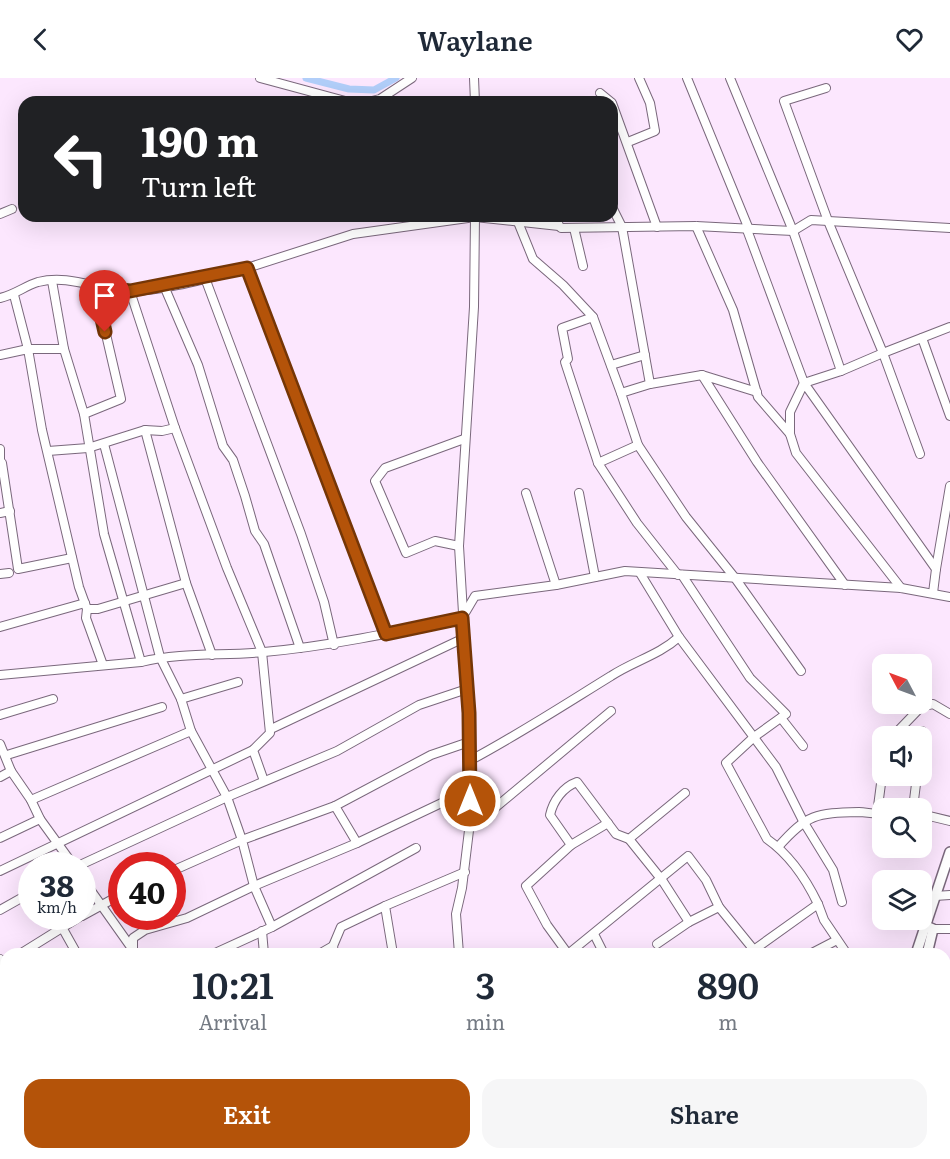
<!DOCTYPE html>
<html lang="en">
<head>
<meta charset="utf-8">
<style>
  :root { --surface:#fff; --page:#f6f6f7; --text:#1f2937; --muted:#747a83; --accent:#b45309 }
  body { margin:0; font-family:Literata,serif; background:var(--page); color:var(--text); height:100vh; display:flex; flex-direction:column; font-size:22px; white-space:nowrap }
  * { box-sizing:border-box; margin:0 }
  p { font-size:20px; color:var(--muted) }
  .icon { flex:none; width:33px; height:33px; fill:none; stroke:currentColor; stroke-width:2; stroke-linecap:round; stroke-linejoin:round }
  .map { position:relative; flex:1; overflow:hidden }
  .drawer { position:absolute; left:0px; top:870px; width:951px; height:212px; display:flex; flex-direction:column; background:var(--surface); border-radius:18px 18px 0 0; box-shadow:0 6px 24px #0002 }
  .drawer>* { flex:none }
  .top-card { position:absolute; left:18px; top:18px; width:600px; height:126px; border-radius:18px; box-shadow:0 6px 24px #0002; background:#202124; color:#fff; overflow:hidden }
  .needle { width:39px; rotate:311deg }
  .fabs { position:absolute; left:872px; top:576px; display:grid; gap:12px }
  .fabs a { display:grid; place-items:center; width:60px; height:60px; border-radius:12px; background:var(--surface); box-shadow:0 6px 24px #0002; font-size:30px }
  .speed { position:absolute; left:18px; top:774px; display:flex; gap:12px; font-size:30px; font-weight:700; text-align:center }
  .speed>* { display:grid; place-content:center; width:78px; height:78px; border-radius:50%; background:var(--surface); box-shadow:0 6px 24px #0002; line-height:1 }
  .speed small { font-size:15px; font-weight:400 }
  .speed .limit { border:9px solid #d22; background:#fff; color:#111 }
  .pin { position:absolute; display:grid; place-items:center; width:51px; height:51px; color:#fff; margin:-62px -26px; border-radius:50% 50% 50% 0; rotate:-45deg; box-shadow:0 0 6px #0007 }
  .pin .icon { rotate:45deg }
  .me { position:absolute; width:66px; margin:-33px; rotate:0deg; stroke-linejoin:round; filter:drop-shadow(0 0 4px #0008) }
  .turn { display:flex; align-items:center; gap:21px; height:126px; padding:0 24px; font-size:27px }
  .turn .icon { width:78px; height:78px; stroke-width:2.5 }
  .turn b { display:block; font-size:42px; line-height:51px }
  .eta { display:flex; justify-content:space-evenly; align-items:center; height:102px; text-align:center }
  .eta b { font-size:36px; font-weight:600; line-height:42px }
  .primary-button { display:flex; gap:12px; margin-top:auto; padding:12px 24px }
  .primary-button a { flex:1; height:69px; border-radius:18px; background:var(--accent); color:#fff; font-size:24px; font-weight:600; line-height:69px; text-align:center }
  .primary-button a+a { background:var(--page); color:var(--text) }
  header { display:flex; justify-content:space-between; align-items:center; height:78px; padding:0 24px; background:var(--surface); font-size:27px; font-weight:600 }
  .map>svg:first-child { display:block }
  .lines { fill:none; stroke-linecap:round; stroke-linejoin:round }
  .canal { stroke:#b1cef9; stroke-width:7 }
  .minor-casing { stroke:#7a687c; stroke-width:10 }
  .major-casing { stroke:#7a687c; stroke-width:12 }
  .highway-casing { stroke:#7a687c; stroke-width:14 }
  .minor { stroke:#fff; stroke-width:8 }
  .major { stroke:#fff; stroke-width:9 }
  .highway { stroke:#fff; stroke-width:10 }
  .route-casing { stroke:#753606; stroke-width:15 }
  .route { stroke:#b45309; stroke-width:10 }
</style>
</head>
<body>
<header><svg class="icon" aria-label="back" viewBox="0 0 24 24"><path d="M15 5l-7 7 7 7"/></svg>Waylane<svg class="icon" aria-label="heart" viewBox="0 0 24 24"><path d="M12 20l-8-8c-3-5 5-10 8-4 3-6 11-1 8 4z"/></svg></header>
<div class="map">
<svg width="950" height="1081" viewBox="0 0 950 1081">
  <rect width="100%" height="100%" fill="#fce7fe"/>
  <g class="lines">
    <!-- canal -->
    <path class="canal" d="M 306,0 L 349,11 L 374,12 L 396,0"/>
    <!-- minor casing -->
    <g class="minor-casing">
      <g id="minor">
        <path d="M 260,0 L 349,24"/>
        <path d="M 474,0 L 475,24"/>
        <path d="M 687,0 L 748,149"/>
        <path d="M 730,0 L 793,153 L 841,293 L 804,305 L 746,149"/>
        <path d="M 826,10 L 784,23 L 828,143 L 883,275 L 841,293"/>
        <path d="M 600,15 L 611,24"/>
        <path d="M 368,24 L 380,21 L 412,0"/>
        <path d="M 612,25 L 657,149"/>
        <path d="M 628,64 L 655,53 L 650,25 L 639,0"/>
        <path d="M 612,129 L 622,149 L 650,306"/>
        <path d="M 0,136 L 12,131"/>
        <path d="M 556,138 L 559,148"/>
        <path d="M 518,144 L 533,181 L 563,207 L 593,239"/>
        <path d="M 696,148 L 733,232 L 758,319 L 790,356 L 796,375 L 901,510"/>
        <path d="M 574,150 L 583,188"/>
        <path d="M 247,190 L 353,156 L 475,139 L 559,148 L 561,150 L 696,148 L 793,153 L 811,142 L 950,150"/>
        <path d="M 205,200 L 301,456 L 324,524 L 334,567"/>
        <path d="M 52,203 L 64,271"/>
        <path d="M 164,208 L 198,287 L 223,368 L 233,382 L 245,418 L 255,453 L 264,466 L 300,570"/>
        <path d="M 130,213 L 175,350 L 227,490 L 262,574 L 270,655 L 253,672 L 264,703"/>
        <path d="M 14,217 L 28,271 L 64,271 L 84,336 L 121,321 L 95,209"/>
        <path d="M 0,220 C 14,217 25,208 38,204 C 70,196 97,212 129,213 C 161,214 215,198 247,190 L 386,556"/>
        <path d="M 922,260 L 950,338"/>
        <path d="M 0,277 L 28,271 L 42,352 L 79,509 L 87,531 L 86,540 L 103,587"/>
        <path d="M 611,287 L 645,277"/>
        <path d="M 702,297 L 650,306 L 621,315 L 638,367 L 686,439 L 735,500 L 801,593"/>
        <path d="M 757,314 L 702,297 L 757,384 L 845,507"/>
        <path d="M 84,336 L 104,456 L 141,584"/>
        <path d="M 145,352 L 186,505 L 212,577"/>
        <path d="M 790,356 L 790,334 L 804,305 L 936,491 L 933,515"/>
        <path d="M 104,366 L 160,579 L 181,621 L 191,653"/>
        <path d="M 638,367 L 598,385 L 637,445 L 678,497"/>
        <path d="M 0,371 L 0,386"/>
        <path d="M 48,373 L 88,370 L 145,352 L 162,353 L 175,350"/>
        <path d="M 920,376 L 883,275 L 950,249"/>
        <path d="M 2,385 L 18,491 L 72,480"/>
        <path d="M 598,385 L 565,284 L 568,281 L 562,250 L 593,239 L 621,315"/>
        <path d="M 526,415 L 556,507"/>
        <path d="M 579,415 L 595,499"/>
        <path d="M 0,435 L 10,433"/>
        <path d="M 459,468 L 435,463 L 406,475 L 375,403 L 385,390 L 464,361"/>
        <path d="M 936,491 L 950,408"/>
        <path d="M 640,495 L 679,559 L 776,689 L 803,743 L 833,792 L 842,824"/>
        <path d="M 0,496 L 9,495"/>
        <path d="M 682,497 L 750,600 L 786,636 L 754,659 L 726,685 L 767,761 C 790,777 806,801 818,826"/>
        <path d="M 87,531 L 98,531 L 186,505"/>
        <path d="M 0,549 L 85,525"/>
        <path d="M 0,597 L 141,584 C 181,574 223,578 264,574 C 331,568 396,554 462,540 L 475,518 L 556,507 L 625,493 L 901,510 L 950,519"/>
        <path d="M 181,621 L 238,604"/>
        <path d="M 0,637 L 53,621"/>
        <path d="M 781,640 L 803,668"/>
        <path d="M 271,651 L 464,560"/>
        <path d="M 893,658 L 921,629 L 933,626 L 950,636"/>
        <path d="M 921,659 L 922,653"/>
        <path d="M 0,666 L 11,693 L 31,722 L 40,741 L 74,788"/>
        <path d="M 7,677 L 162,629"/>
        <path d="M 469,683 C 518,657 564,627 611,598 C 634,583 659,577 679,559"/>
        <path d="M 0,699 L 11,693"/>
        <path d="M 31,722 L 191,653 L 227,719 L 78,788"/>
        <path d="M 335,728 L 431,677 L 469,664"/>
        <path d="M 913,730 L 917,698"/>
        <path d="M 877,736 L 882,698"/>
        <path d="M 921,736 L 950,743"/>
        <path d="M 470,745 L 496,729 L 611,633"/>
        <path d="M 0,760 L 40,741"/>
        <path d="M 629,761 L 662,802 L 689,844"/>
        <path d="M 571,767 L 608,745"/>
        <path d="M 778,769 C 807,736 816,735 859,734 C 867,734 875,737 882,735"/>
        <path d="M 0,793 L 253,672"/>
        <path d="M 172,793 L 242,762 L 227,719 L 337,673 L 419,627 L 467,611"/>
        <path d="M 82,800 L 133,872"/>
        <path d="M 935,818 L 950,817"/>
        <path d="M 0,832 L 32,814"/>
        <path d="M 82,838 L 122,816"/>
        <path d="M 272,849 L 254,808 L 242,762 L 335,728 L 357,765 L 469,712"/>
        <path d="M 63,851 L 77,876"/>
        <path d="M 933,851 L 950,851"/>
        <path d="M 262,853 L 264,876"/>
        <path d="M 594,856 L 604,876"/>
        <path d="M 657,866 L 689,844 L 719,829"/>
        <path d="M 20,876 L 81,838"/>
        <path d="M 126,876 L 133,872 L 133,860 L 145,852 L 187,840 L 254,808 L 357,765"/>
        <path d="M 213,876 L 272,849 L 416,770"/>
        <path d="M 319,876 L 333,868"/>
        <path d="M 334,876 L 333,868 L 341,849 L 385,828"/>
        <path d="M 393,876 L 385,828 L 465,794"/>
        <path d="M 459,876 L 456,836 L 462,810 L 471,736 L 469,635 L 459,468 L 474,229 L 475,138"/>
        <path d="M 568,876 L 547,847 L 526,808 L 571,767 L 550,737 C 553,723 563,709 577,704 L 616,756 L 629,761 L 685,715"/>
        <path d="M 568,876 L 688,778 L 706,802 L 719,829 L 754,872"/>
        <path d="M 748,876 L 818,826 L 824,842 L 847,876"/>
        <path d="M 810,876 L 837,862"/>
        <path d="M 0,881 L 6,892"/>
        <path d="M 945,886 L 950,887"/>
        <path d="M 945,931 L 950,931"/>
        <path d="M 0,947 L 6,944"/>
        <path d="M 0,999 L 6,995"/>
        <path d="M 0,1013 L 6,1026"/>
        <path d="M 18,1076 L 20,1081"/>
        <path d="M 165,1076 L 167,1081"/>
        <path d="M 310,1076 L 311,1081"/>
        <path d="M 503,1076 L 505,1081"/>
        <path d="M 570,1076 L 571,1081"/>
        <path d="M 111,1081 L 112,1081"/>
        <path d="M 237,1081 L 256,1076"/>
        <path d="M 325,1081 L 348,1076"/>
        <path d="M 718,1081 L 719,1076"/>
        <path d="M 810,1081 L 813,1076"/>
      </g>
    </g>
    <!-- major casing -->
    <g class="major-casing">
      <g id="major">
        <path d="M 926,848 L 933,851 L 927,876"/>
        <path d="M 916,876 L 950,774"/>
        <path d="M 945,1021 L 950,1022"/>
        <path d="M 0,1043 L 6,1041"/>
        <path d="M 945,1054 L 950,1054"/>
        <path d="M 894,1076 L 894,1081"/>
        <path d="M 910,1081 L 910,1076"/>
      </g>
    </g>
    <!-- highway casing -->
    <g class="highway-casing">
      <g id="highway">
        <path d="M 945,1035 L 950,1035"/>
        <path d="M 945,1046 L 950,1046"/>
        <path d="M 0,1055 L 6,1054"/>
        <path d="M 0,1066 L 6,1065"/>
      </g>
    </g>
    <!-- minor -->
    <use href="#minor" class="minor"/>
    <!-- major -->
    <use href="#major" class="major"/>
    <!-- highway -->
    <use href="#highway" class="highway"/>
  </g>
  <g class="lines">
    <!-- route casing -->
    <g class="route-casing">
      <path id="route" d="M 105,254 L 95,209 L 130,213 L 247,190 L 386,556 L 462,540 L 469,635 L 470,723"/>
    </g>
    <!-- route -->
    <use href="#route" class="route"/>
  </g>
</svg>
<div class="fabs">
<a><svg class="needle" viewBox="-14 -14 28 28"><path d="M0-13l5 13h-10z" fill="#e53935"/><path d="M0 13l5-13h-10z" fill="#747a83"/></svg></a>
<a><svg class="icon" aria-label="sound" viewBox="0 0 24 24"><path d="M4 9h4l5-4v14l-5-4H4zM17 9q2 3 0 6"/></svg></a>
<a><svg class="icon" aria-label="search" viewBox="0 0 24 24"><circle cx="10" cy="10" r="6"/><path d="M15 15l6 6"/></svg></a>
<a><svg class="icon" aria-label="layers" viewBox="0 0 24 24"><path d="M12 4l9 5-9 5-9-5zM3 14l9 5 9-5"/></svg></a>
</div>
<div class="speed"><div>38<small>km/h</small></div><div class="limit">40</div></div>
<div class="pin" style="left:105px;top:254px;background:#d93025"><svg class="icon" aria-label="arrive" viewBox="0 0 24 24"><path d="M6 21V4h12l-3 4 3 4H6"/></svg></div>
<svg class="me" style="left:470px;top:723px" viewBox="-20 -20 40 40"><circle r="17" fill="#b45309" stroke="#fff" stroke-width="3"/><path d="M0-11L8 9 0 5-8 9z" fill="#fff"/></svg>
<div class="top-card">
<div class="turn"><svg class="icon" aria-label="left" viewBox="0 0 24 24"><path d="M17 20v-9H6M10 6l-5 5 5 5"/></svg><div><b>190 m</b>Turn left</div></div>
</div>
<section class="drawer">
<div class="eta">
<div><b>10:21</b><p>Arrival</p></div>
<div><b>3</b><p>min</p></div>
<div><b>890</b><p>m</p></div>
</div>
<div class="primary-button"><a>Exit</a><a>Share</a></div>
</section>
</div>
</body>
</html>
